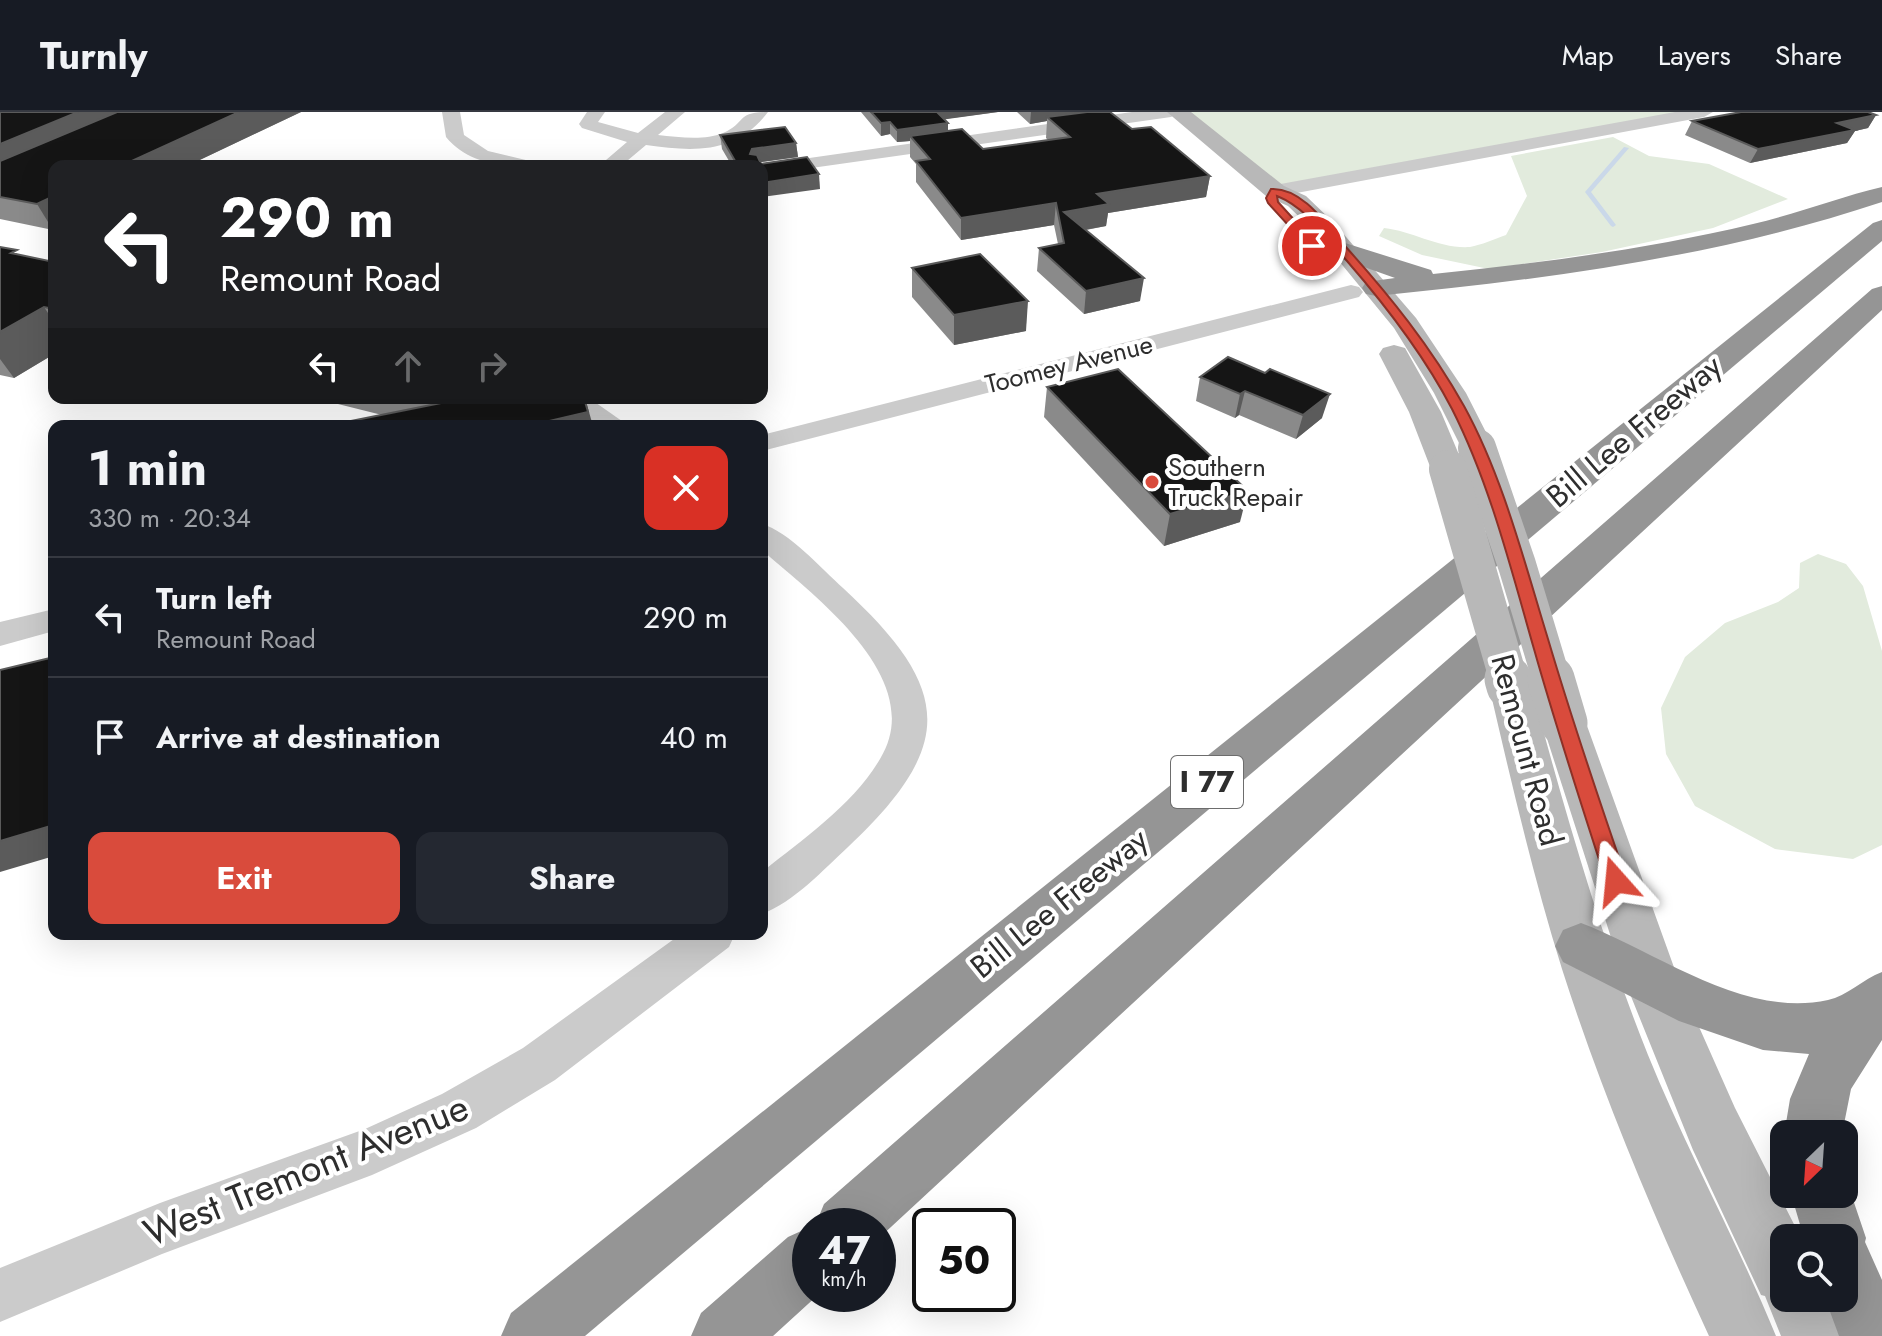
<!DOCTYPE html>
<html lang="en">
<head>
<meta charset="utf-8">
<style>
  :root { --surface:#171b24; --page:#242831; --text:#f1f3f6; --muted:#9ea1a6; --line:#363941; --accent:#d94b3c }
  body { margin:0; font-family:Jost,sans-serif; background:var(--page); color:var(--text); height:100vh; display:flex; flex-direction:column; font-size:30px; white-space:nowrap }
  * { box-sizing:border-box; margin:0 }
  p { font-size:26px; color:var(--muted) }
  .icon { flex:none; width:44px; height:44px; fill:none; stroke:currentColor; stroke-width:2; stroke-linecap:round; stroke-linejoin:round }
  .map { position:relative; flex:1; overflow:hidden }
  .sheet { position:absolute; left:48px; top:308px; width:720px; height:520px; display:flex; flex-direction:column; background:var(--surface); border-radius:16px; box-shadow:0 8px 32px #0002 }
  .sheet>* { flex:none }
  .banner { position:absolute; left:48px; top:48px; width:720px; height:244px; border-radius:16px; box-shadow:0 8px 32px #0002; background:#202124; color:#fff; overflow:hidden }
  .needle { width:52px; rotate:205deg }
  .fabs { position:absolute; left:1770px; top:1008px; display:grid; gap:16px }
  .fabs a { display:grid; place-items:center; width:88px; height:88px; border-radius:16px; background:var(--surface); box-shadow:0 8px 32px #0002; font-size:40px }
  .speed { position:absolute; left:792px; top:1096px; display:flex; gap:16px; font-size:40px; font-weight:700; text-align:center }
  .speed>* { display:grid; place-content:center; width:104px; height:104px; border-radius:50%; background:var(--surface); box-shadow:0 8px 32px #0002; line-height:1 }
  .speed small { font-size:20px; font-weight:400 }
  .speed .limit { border:4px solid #111; border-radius:12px; background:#fff; color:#111 }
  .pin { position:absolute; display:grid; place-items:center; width:68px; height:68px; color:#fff; margin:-34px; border:4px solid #fff; border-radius:50%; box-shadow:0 2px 8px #0007 }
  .me { position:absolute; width:88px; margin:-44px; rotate:342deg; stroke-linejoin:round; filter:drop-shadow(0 0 6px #0008) }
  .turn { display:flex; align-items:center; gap:28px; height:168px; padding:0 40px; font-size:36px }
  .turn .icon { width:104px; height:104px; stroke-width:2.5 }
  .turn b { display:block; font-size:56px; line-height:68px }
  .lanes { display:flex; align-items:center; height:76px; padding:0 40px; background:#0003; justify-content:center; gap:40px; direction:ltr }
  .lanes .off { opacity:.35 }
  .round { display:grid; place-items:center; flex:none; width:84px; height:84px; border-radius:16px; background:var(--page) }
  .headline { display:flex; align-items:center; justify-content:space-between; height:136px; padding:0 40px }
  h1 { font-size:48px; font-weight:700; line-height:60px }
  .action { display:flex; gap:16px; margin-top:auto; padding:16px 40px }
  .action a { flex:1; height:92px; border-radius:16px; background:var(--accent); color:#fff; font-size:32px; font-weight:700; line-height:92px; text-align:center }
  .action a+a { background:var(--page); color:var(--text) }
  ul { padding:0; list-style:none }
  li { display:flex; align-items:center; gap:24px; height:120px; padding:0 40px; border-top:2px solid var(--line) }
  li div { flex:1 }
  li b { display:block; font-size:30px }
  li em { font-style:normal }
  header { display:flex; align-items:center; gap:48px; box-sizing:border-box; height:112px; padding:0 40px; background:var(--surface); border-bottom:2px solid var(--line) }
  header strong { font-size:38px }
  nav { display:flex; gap:44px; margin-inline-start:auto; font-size:28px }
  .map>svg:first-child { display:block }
  .green { fill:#e2ebdd }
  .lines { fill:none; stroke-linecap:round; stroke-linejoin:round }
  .stream { fill:#cad8e9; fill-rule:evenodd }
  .minor { fill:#cbcbcb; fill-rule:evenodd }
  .secondary { fill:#b8b8b8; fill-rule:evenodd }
  .motorway { fill:#959595; fill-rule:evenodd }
  .secondary-bridge-far1 { stroke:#b8b8b8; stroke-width:38 }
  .secondary-bridge { stroke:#b8b8b8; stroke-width:47 }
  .wall { fill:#8a8a8a }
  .shaded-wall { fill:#5b5b5b }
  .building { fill:#151515; stroke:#5b5b5b; stroke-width:2 }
  .route { fill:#d94b3c; stroke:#8d3127; stroke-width:2 }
  .poi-dot { fill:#d94b3c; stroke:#fff; stroke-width:3 }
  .labels { text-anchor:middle; stroke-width:8; stroke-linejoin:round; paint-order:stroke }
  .far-street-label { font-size:26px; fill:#2e2e2e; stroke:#fff }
  .far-poi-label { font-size:26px; fill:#2e2e2e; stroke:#fff; text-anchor:start }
  .shield { fill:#fff; stroke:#6d6d6d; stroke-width:2 }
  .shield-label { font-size:30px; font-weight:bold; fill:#2e2e2e }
  .street-label { font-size:32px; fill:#2e2e2e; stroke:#fff }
  .near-street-label { font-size:38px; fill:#2e2e2e; stroke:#fff }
</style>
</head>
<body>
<header>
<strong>Turnly</strong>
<nav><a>Map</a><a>Layers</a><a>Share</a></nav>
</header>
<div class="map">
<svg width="1882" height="1224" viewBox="0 0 1882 1224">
  <rect width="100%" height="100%" fill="#fff"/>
  <!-- green -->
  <g class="green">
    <path d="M 1178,0 L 1704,0 L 1275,79 Z"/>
    <path d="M 1613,25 L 1649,44 L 1709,52 L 1788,87 L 1713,116 L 1602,140 L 1489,157 L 1422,143 L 1379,124 L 1384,116 C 1413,119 1439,137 1470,135 C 1481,133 1495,127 1506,123 L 1527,84 L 1511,44 Z"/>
    <path d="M 1818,442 L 1846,452 L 1863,474 L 1882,539 L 1882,733 L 1853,747 L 1775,737 L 1695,694 L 1666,642 L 1661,596 L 1685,545 L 1725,511 L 1778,490 L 1799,476 L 1800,451 Z"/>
  </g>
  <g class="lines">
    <!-- stream -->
    <path class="stream" d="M 1624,35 L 1629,36 L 1591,80 L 1616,113 L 1613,115 L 1611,114 L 1585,80 Z"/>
    <!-- minor -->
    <g class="minor">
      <path d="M 442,0 L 460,0 L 464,23 L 488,39 L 534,50 L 537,54 C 503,54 469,53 446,25 Z"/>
      <path d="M 587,0 L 605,0 L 598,10 L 638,21 L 665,0 L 685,0 L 658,23 C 678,25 704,29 723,21 C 747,11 735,0 768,0 C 736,42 695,40 646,33 L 621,54 L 599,54 L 627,30 L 582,16 L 579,12 Z"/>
      <path d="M 1132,0 L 1180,0 L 1171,5 L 762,63 L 762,54 L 754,54 Z"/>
      <path d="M 1675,0 L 1713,0 L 1704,5 L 1275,85 L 1265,79 L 1275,73 Z"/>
      <path d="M 1351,173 L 1359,175 L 1363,180 L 1359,185 L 762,339 L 762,323 Z"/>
      <path d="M 558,286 L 589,286 L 629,314 L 596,314 Z"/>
      <path d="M 762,412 C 788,419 822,457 843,476 C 950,575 959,631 848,735 C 823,758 794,790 762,802 L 762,760 C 803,727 853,693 880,647 C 929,567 814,484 762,438 Z"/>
      <path d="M 54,497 L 54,519 L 0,534 L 0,510 Z"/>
      <path d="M 681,822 L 735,822 L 729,835 L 555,968 L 476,1016 L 372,1063 L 162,1142 L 0,1210 L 0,1156 L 160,1091 L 365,1017 L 442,982 L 523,936 Z"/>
    </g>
    <!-- secondary -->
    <g class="secondary">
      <path d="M 1167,0 L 1191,0 L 1284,74 L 1306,84 L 1334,111 L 1416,206 L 1466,281 L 1494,336 L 1489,343 L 1477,346 L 1465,343 L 1434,281 L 1394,216 L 1316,121 L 1288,94 L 1266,84 Z"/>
      <path d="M 1394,233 L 1405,236 L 1441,300 L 1465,357 L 1460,364 L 1448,367 L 1436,364 L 1431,357 L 1409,300 L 1379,242 L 1383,236 Z"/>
      <path d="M 1510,558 L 1525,563 L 1531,574 C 1565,699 1600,823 1648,943 C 1687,1039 1737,1129 1776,1224 L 1709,1224 C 1654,1105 1602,982 1562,857 C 1533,764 1511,669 1489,574 L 1495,563 Z"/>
      <path d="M 1564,594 L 1580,599 L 1586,611 L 1680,872 L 1735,996 L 1801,1126 L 1784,1126 L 1784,1186 L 1831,1186 L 1848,1224 L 1781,1224 L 1765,1184 L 1761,1183 L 1693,1038 L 1626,872 L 1542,611 L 1548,599 Z"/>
    </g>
    <!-- motorway -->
    <g class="motorway">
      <path d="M 1882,75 L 1882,90 C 1717,145 1548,167 1376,184 L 1366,182 L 1362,176 L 1366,170 L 1395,166 L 1336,145 L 1332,139 L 1336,133 L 1345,131 L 1431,158 L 1433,162 C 1541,151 1648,137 1753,112 C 1797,102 1839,85 1882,75 Z"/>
      <path d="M 1882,108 L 1882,129 L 585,1224 L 501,1224 L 511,1201 L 1873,111 Z"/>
      <path d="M 1882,174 L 1882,198 L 878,1127 L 878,1114 L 815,1114 L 824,1092 L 1872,177 Z"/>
      <path d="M 1581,811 C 1656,839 1743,907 1828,888 C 1847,884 1863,867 1882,860 L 1882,928 L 1851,977 L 1842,1022 L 1784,1023 L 1790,987 L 1809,942 L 1763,938 L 1679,909 L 1563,850 L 1555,834 L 1563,818 Z"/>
      <path d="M 1844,1061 L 1866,1126 L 1865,1130 L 1882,1168 L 1882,1224 L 1839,1224 L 1825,1186 L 1844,1186 L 1844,1126 L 1804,1126 L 1791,1082 L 1844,1082 Z"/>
      <path d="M 810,1115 L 810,1182 L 819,1182 L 773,1224 L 691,1224 L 701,1201 L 788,1125 Z"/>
    </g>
    <!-- secondary-bridge-far1 -->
    <g class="secondary-bridge-far1">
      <path d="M 1477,336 L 1517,453 L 1552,569"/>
      <path d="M 1448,357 L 1509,569"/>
    </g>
    <!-- secondary-bridge -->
    <g class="secondary-bridge">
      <path d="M 1508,567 L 1510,574"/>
      <path d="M 1551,567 L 1564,611"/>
    </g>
  </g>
  <!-- wall -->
  <g class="wall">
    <path d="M 0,0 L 301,0 L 187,54 L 54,54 L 53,118 L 0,107 Z"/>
    <path d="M 861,0 L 998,0 L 944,7 L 948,19 L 983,37 L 1048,28 L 1046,26 L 1047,9 L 1030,12 L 1017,0 L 1110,0 L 1132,17 L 1210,64 L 1206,85 L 1108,101 L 1106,114 L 1086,118 L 1140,189 L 1084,202 L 1037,159 L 1039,136 L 1058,132 L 1054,113 L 961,128 L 916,70 L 916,52 L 910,45 L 910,29 L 897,30 L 890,22 L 881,24 Z"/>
    <path d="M 1876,3 L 1868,16 L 1855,19 L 1847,31 L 1750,51 L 1685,23 L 1692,9 Z"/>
    <path d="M 720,23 L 796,31 L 798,45 L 760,50 L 761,52 L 820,77 L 762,54 L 732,54 L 722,37 Z"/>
    <path d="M 0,135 L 20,143 L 54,150 L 54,242 L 14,266 L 0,263 Z"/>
    <path d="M 912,156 L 1026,219 L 954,233 L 912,185 Z"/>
    <path d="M 1228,245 L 1322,306 L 1296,327 L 1239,303 L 1235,306 L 1196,289 L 1200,265 Z"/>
    <path d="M 1047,275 L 1240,410 L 1164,434 L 1044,305 Z"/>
    <path d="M 314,286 L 518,286 L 520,290 L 382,303 Z"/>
  </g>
  <!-- shaded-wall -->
  <g class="shaded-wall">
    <path d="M 78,0 L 146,0 L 0,64 L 0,32 Z"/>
    <path d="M 239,0 L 301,0 L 187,54 L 121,54 Z"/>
    <path d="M 933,0 L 998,0 L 933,9 Z"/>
    <path d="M 1031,0 L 1088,0 L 1047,5 L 1047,9 L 1030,12 Z"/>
    <path d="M 1876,3 L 1868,16 L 1855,19 L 1847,31 L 1750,51 L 1758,37 L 1837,11 Z"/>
    <path d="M 890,10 L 890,22 L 881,24 L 881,11 Z"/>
    <path d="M 948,11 L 948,23 L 910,24 L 910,29 L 897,30 L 897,18 Z"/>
    <path d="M 796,31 L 798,45 L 754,51 L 750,42 L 752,37 Z"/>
    <path d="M 819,62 L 820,77 L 762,85 L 762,71 Z"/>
    <path d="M 1210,64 L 1206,85 L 1108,101 L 1106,114 L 1062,122 L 1064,100 L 1097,82 Z"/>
    <path d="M 54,84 L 54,118 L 53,118 L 37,92 Z"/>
    <path d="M 1056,91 L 1054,113 L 961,128 L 961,106 Z"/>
    <path d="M 1144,166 L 1140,189 L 1084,202 L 1086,179 Z"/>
    <path d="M 1028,189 L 1026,219 L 954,233 L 954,203 Z"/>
    <path d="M 44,195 L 54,210 L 54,242 L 14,266 L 0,247 L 0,220 Z"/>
    <path d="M 1245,279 L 1239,303 L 1235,306 L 1240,282 Z"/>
    <path d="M 1330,282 L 1322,306 L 1296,327 L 1303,303 Z"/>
    <path d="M 585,286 L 593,314 L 528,314 Z"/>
    <path d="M 1248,379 L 1240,410 L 1164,434 L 1170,402 Z"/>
    <path d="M 54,713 L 54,744 L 0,760 L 0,729 Z"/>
  </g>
  <!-- building -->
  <g class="building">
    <path d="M 0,0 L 78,0 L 0,32 Z"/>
    <path d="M 117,0 L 239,0 L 121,54 L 54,54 L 54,84 L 37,92 L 0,85 L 0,49 Z"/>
    <path d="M 871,0 L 937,0 L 948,11 L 897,18 L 890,10 L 881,11 Z"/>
    <path d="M 1087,0 L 1110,0 L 1132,17 L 1151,15 L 1210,64 L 1097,82 L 1109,92 L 1064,100 L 1144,166 L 1086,179 L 1039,136 L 1064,131 L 1056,91 L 961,106 L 916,49 L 930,47 L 910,24 L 962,17 L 983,37 L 1070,25 L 1047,5 Z"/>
    <path d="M 1741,0 L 1868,0 L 1876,3 L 1837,11 L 1855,18 L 1758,37 L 1692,9 Z"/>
    <path d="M 785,15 L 796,31 L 752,37 L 750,42 L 757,43 L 761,52 L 807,45 L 819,62 L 762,71 L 762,54 L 738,54 L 720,23 Z"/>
    <path d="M 0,135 L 17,138 L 11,141 L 54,150 L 54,197 L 44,195 L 0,220 Z"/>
    <path d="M 980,142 L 1028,189 L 954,203 L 912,156 Z"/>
    <path d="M 1228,245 L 1265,261 L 1270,257 L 1330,282 L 1303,303 L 1245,279 L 1240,282 L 1200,265 Z"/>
    <path d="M 1118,257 L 1248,379 L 1170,402 L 1047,275 Z"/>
    <path d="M 458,286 L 518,286 L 520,290 L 539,286 L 584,286 L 588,300 L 528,314 L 326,314 L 461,287 Z"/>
    <path d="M 54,545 L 54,713 L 0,729 L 0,558 Z"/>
  </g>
  <!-- route -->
  <path class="route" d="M 1271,77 C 1302,75 1327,113 1345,134 C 1390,184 1431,235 1464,294 C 1503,365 1524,449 1548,527 C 1572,608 1599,688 1627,769 L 1624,775 L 1616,777 L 1609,775 L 1606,769 C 1581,692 1556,615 1534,537 C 1511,457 1490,372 1452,297 C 1424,243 1387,195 1347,149 C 1326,126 1307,96 1277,84 L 1278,90 L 1318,134 L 1309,136 L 1268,91 L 1266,86 Z"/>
  <!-- markers -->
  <circle class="poi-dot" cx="1152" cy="370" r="8"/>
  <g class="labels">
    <!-- far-street labels -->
    <g class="far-street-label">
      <text transform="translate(1069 252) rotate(-14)" y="9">Toomey Avenue</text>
    </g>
    <!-- far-poi labels -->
    <g class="far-poi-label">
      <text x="1168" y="364">Southern<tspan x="1168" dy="30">Truck Repair</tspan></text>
    </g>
    <!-- shield labels -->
    <rect class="shield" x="1171" y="644" width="72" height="52" rx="6"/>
    <g class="shield-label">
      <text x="1207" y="680">I 77</text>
    </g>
    <!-- street labels -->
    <g class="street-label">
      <text transform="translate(1634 319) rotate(-40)" y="11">Bill Lee Freeway</text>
      <text transform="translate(1527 638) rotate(75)" y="11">Remount Road</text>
      <text transform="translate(1059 791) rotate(-39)" y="11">Bill Lee Freeway</text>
    </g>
    <!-- near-street labels -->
    <g class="near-street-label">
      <text transform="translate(306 1058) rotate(-22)" y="13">West Tremont Avenue</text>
    </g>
  </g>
</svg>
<div class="fabs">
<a><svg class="needle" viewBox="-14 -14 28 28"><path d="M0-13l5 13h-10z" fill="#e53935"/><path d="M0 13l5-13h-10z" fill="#9ea1a6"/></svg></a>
<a><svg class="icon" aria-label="search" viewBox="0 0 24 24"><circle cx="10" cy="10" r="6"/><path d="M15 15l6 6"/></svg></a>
</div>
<div class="speed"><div>47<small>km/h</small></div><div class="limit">50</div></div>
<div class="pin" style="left:1312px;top:134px;background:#d93025"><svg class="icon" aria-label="arrive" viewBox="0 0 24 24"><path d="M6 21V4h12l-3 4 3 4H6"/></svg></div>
<svg class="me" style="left:1616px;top:769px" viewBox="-20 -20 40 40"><path d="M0-17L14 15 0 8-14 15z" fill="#d94b3c" stroke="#fff" stroke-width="4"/></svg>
<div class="banner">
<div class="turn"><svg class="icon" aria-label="left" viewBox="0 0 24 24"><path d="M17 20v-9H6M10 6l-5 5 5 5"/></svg><div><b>290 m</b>Remount Road</div></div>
<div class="lanes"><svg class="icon" aria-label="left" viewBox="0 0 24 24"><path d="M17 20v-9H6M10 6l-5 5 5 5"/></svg><svg class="icon off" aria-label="ahead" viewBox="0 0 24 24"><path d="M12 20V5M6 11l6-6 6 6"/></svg><svg class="icon off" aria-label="right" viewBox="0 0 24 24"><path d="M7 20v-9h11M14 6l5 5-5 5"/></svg></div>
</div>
<section class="sheet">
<div class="headline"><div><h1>1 min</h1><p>330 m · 20:34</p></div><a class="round" style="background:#d93025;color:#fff"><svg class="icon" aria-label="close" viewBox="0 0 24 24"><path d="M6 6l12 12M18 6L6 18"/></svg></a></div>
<ul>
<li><svg class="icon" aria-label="left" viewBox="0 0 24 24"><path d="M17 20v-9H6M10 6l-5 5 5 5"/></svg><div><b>Turn left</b><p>Remount Road</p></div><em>290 m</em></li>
<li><svg class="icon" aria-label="arrive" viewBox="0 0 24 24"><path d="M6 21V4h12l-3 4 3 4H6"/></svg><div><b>Arrive at destination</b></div><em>40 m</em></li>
</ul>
<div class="action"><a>Exit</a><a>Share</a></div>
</section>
</div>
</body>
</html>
